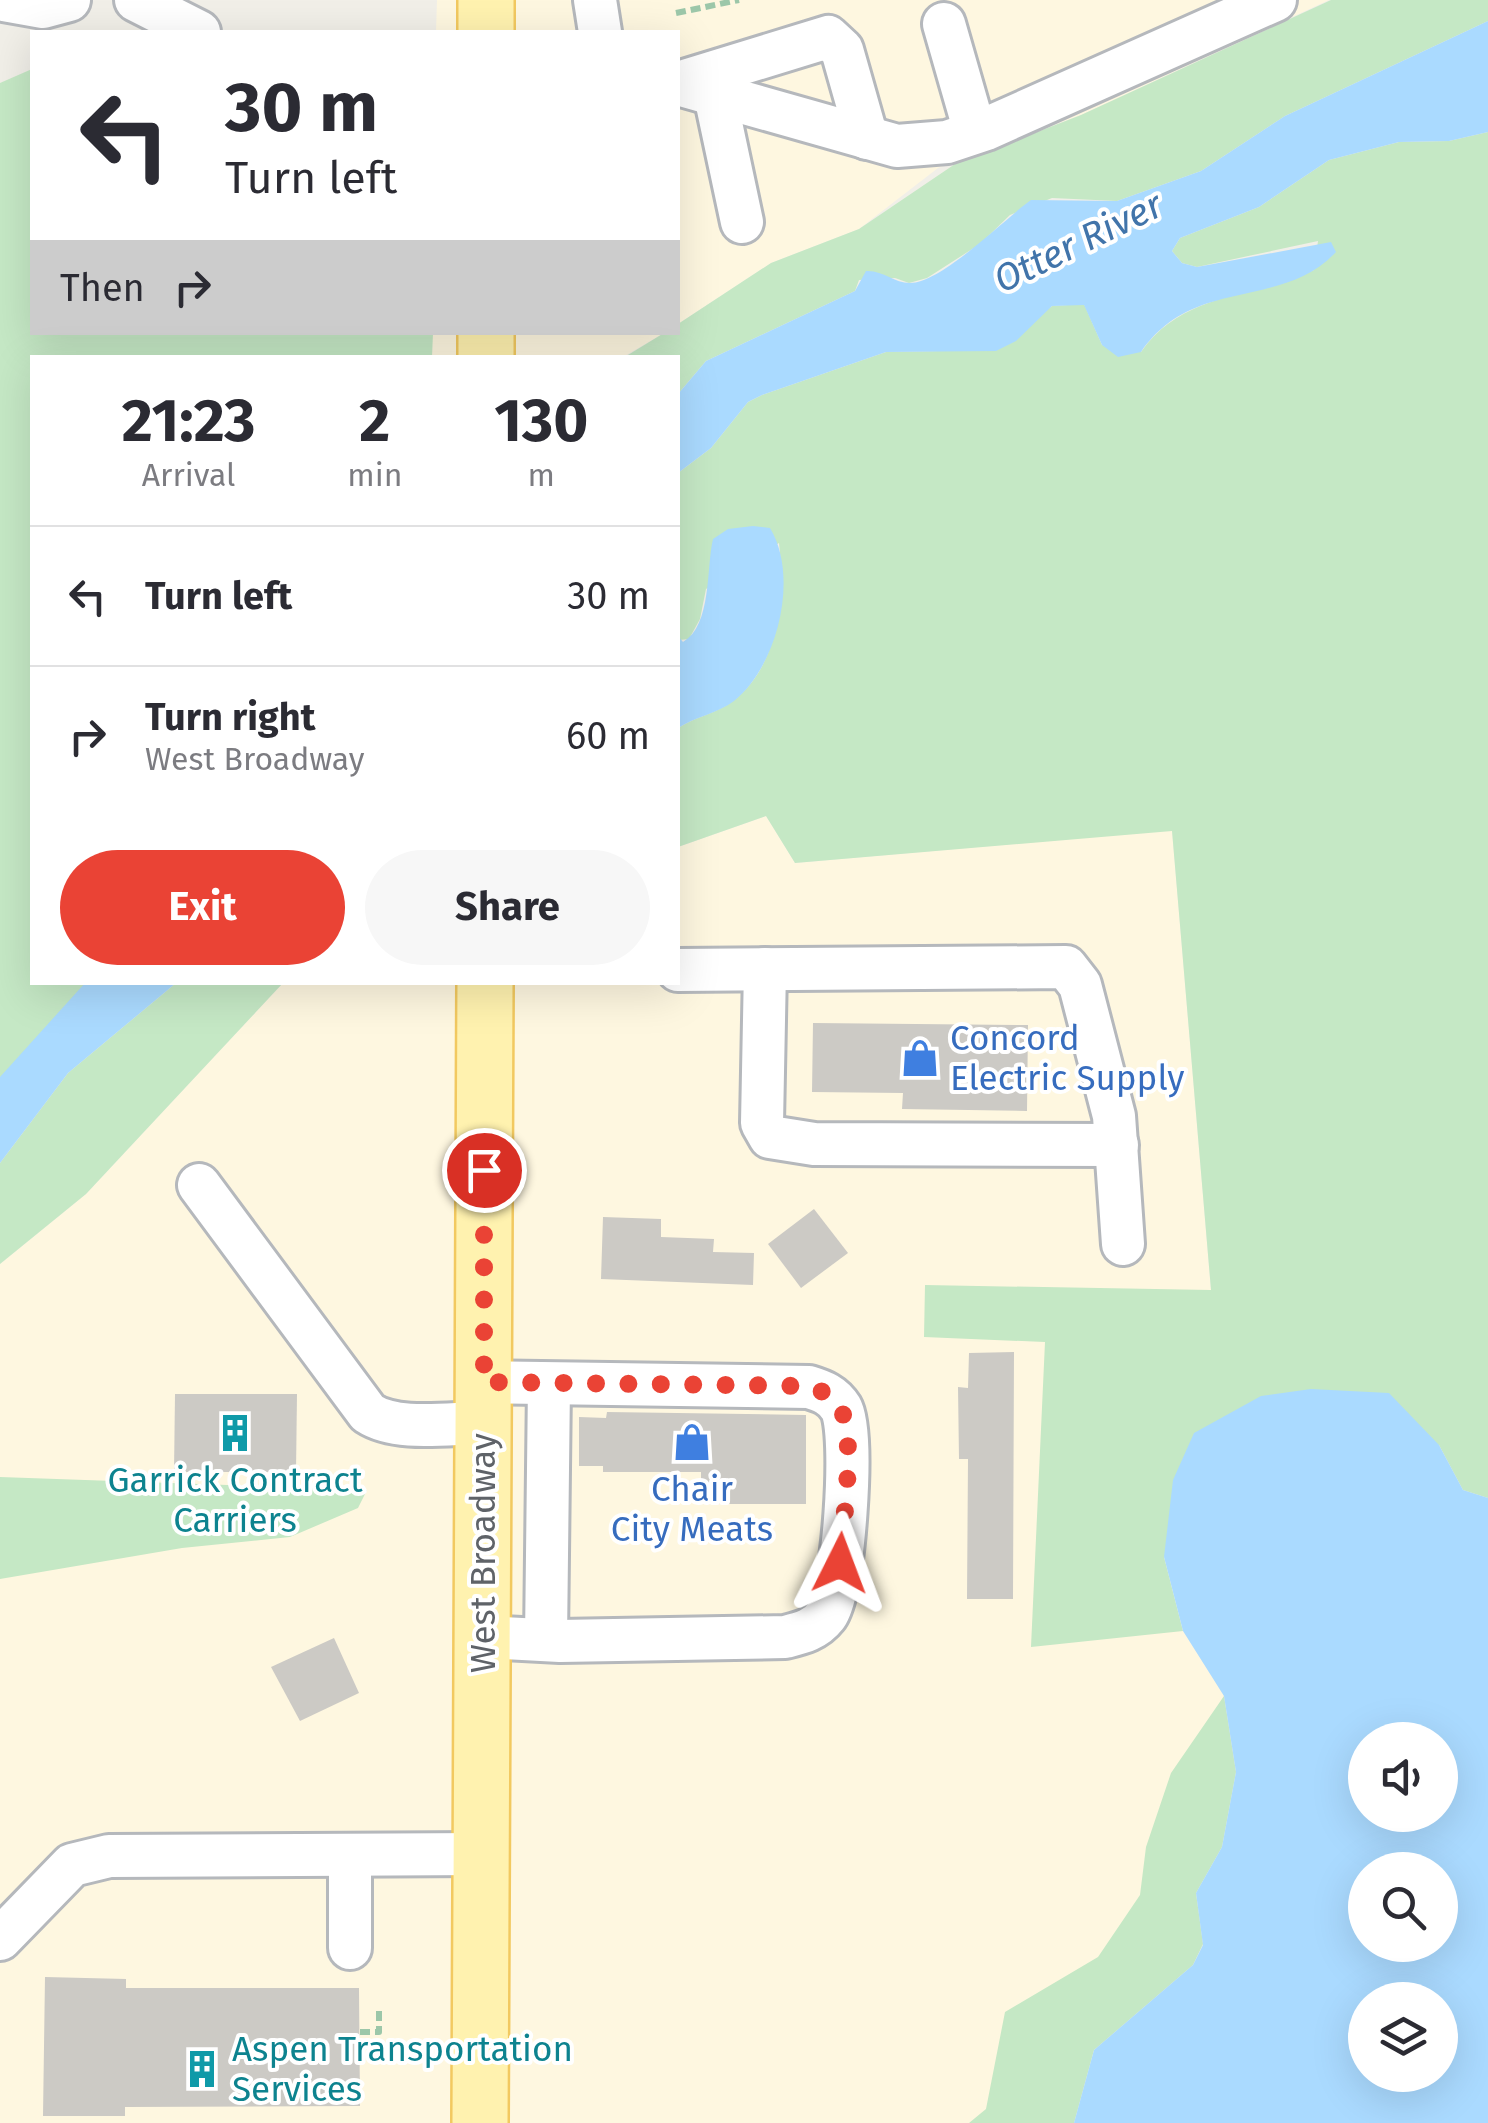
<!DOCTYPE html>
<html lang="en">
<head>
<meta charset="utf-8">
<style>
  :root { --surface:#fff; --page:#f7f7f7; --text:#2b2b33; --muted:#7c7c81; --line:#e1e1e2; --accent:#ea4335 }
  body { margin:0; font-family:"Fira Sans",sans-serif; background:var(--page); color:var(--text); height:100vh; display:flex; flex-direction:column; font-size:38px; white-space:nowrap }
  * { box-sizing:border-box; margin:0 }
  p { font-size:32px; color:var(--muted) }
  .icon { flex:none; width:55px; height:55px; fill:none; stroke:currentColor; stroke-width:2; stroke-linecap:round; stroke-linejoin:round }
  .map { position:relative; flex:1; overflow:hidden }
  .panel { position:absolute; left:30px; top:355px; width:650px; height:630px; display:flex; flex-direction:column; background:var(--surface); border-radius:0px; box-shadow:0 10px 40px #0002 }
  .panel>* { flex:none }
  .top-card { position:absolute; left:30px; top:30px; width:650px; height:305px; border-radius:0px; box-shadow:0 10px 40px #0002; background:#fff; color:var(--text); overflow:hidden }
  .controls { position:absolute; left:1348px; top:1722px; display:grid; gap:20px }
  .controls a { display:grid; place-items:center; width:110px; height:110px; border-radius:50%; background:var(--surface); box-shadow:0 10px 40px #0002; font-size:50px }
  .pin { position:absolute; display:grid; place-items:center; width:85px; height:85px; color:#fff; margin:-42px; border:5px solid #fff; border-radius:50%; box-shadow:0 2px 10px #0007 }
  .me { position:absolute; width:110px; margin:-55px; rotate:3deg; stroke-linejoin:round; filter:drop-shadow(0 0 8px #0008) }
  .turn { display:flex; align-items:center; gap:35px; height:210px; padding:0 30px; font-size:45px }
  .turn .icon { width:130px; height:130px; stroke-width:2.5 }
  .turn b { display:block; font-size:70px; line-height:85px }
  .then { display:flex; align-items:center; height:95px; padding:0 30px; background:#0003; gap:20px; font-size:38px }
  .eta { display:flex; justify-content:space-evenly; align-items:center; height:170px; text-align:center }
  .eta b { font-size:60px; font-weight:700; line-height:70px }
  .cta { display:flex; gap:20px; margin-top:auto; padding:20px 30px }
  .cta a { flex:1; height:115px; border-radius:60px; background:var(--accent); color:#fff; font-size:40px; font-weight:700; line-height:115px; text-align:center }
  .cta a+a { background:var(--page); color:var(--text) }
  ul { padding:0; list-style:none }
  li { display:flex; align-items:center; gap:30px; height:140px; padding:0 30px; border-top:2px solid var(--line) }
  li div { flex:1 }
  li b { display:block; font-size:38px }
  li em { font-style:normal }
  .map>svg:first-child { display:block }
  .commercial { fill:#fef7e0 }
  .green { fill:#c5e8c5 }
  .water { fill:#aadaff; fill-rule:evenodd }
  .building { fill:#cccac5 }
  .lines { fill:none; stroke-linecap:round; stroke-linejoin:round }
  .minor-casing { stroke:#b5b8bc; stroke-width:48 }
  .major-casing { stroke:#f2c960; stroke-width:60 }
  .path { stroke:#9cc7a9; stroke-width:6; stroke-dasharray:10 5; stroke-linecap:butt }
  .minor { stroke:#fff; stroke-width:42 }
  .major { stroke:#fff2af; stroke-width:55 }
  .route { stroke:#ea4335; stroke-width:18; stroke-dasharray:0 32.4 }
  .labels { text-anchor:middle; stroke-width:8; stroke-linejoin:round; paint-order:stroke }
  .shop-label { font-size:35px; fill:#366cbe; stroke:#fff; text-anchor:start }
  .culture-label { font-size:35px; fill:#0d838f; stroke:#fff }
  .street-label { font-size:35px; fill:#5f6368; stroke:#fff }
  .water-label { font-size:38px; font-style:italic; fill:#4174aa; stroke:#fff }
</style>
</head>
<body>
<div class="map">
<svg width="1488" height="2123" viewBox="0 0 1488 2123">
  <rect width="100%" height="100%" fill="#f1efe8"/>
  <!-- commercial -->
  <g class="commercial">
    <path d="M 437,0 L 1329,0 L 1081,115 L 938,168 L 859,229 L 771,263 L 678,324 L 678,32 L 436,32 Z"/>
    <path d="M 432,333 L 664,333 L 623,357 L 431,358 Z"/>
    <path d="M 766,816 L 795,863 L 1172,830 L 1211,1290 L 1183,1630 L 1224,1696 L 1078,2097 L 1074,2123 L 0,2123 L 0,1264 L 86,1194 L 283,983 L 678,982 L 678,847 Z"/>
  </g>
  <!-- green -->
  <g class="green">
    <path d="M 1331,0 L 1488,0 L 1488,21 L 1285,116 L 1201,171 L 1117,201 L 1052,198 L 1010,215 L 980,244 L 927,278 L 909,283 L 895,278 L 859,280 L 855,291 L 706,361 L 678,394 L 678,358 L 623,358 L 664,333 L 678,332 L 678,324 L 771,263 L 859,229 L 955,164 L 1081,115 Z"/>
    <path d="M 32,69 L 32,332 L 433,333 L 432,357 L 32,358 L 32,982 L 131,983 L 0,1114 L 0,83 Z"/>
    <path d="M 1488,132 L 1488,1498 L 1463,1490 L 1439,1445 L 1164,1557 L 1183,1631 L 1031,1647 L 1045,1342 L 924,1337 L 925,1285 L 1211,1290 L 1172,831 L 795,863 L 766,816 L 678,847 L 678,728 C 695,717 717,713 733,701 C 779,666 785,597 779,543 L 706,589 L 700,619 L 689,639 L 679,640 L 678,473 L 711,448 L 748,402 L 762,395 L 886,352 L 996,350 L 1052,306 L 1084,304 L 1102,345 L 1141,352 C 1183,292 1253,298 1314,270 L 1318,241 L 1197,267 L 1182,263 L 1172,251 L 1180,238 L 1259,207 L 1329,160 L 1399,142 L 1449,141 Z"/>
    <path d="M 176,983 L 283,983 L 86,1194 L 0,1264 L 0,1163 L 68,1073 Z"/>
    <path d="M 0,1477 L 367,1490 L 358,1508 L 290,1537 L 182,1548 L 0,1579 Z"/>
    <path d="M 1224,1696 L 1236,1772 L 1222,1847 L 1196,1893 L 1203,1944 L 1193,1965 L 1094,2050 L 1074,2123 L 969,2123 L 986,2109 L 1005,2012 L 1098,1957 L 1140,1895 L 1146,1847 L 1171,1773 Z"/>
  </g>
  <!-- water -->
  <g class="water">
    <path d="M 1488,21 L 1488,132 L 1449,141 L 1399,142 L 1329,160 L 1259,207 L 1180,238 L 1172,251 L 1182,263 L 1197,267 L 1331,242 L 1336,252 C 1281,311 1194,275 1141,352 L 1118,357 L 1102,345 L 1084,305 L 1052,306 L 1016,341 L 996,351 L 886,352 L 762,395 L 748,402 L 711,448 L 678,473 L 678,394 L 706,361 L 855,291 L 866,271 C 883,270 894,283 910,283 C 942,283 1004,219 1031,200 L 1117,201 L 1201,171 L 1285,116 Z"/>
    <path d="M 753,526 L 770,528 C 800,577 777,667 734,701 C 718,713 695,717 678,728 L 678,636 L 683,642 C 712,625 706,568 713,539 L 728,529 Z"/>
    <path d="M 85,983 L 176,983 L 68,1073 L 0,1163 L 0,1077 Z"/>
    <path d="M 1311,1389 L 1389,1393 L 1439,1445 L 1463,1490 L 1488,1498 L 1488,2123 L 1074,2123 L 1094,2050 L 1193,1965 L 1203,1945 L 1196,1893 L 1222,1847 L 1236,1772 L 1224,1696 L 1183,1631 L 1164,1557 L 1173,1480 L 1194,1433 L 1261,1396 ZM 1365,1740 L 1440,1740 L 1440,1815 L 1365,1815 ZM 1440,1870 L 1440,1945 L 1365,1945 L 1365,1870 ZM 1440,2000 L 1440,2075 L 1365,2075 L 1365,2000 Z"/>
  </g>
  <!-- building -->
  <g class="building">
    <path d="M 813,1023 L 1028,1025 L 1027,1111 L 902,1109 L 903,1093 L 812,1092 Z"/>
    <path d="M 814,1209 L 848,1253 L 801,1288 L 768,1244 Z"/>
    <path d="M 603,1217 L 661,1219 L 661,1237 L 714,1239 L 713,1252 L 754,1253 L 753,1285 L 601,1279 Z"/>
    <path d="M 1014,1352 L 1013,1599 L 967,1599 L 968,1459 L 959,1459 L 958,1387 L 968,1388 L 969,1353 Z"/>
    <path d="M 175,1394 L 297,1394 L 296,1472 L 174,1472 Z"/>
    <path d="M 607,1412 L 806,1415 L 806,1504 L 701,1504 L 701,1472 L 603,1472 L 603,1466 L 579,1466 L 579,1417 L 606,1418 Z"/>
    <path d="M 334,1638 L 359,1693 L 300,1721 L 271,1667 Z"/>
    <path d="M 45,1977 L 126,1979 L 126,1988 L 359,1988 L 360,2106 L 125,2107 L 125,2116 L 43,2116 Z"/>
  </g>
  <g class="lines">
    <!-- minor casing -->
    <g class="minor-casing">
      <g id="minor">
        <path d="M 4,0 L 43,7 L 69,0"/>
        <path d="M 136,0 L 199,32"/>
        <path d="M 595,0 L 600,32"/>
        <path d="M 944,24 L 975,132"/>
        <path d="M 678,83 L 828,37 L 842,50 L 867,138"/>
        <path d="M 678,84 L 897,146 L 947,142 L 986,129 L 1275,0"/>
        <path d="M 715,95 L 742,222"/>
        <path d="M 765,969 L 762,1123 L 770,1137 L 814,1144 L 1117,1145"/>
        <path d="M 678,970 L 1066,967 L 1080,985 L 1114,1116 L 1123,1244"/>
        <path d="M 199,1185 L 368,1413 C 397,1432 449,1423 483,1423"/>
        <path d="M 482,1637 L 560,1641 L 785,1637 C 801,1633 815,1630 826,1616 C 844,1595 855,1431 841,1408 C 833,1395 822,1391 809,1387 L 483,1382"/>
        <path d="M 546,1640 L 549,1384"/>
        <path d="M 0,1939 L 72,1865 L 109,1856 L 482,1854"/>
        <path d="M 350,1948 L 350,1856"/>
      </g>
    </g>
    <!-- major casing -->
    <g class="major-casing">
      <g id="major">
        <path d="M 486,0 L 486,32"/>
        <path d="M 486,358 L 486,332"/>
        <path d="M 480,2123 L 485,982"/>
      </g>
    </g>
    <!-- path -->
    <g class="path">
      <path d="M 676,13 L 739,0"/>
      <path d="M 360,2032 L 379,2032 L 379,2006"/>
    </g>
    <!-- minor -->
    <use href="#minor" class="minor"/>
    <!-- major -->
    <use href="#major" class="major"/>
  </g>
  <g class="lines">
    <!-- route -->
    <path class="route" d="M 484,1170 L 484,1382 L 809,1386 C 821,1391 833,1395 840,1408 C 857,1435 842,1529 840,1563"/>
  </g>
  <!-- icons -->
  <defs>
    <g id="shop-bare" transform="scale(3)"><path d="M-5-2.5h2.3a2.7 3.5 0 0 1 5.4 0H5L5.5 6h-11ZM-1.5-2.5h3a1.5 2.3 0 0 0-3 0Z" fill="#3f7fe0" stroke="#fff" stroke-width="2.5" paint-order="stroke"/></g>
    <g id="building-bare" transform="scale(3)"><path d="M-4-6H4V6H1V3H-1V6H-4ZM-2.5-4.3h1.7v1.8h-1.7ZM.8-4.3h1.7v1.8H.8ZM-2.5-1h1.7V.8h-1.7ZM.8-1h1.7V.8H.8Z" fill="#0f9aa8" stroke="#fff" stroke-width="2.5" paint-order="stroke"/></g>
  </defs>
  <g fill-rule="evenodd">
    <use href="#shop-bare" x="920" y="1058"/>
    <use href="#building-bare" x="235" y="1433"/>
    <use href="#shop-bare" x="692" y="1442"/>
    <use href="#building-bare" x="202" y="2069"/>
  </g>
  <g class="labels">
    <!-- shop labels -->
    <g class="shop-label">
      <text x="950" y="1050">Concord<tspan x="950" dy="40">Electric Supply</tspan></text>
      <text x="692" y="1501" text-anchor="middle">Chair<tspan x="692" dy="40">City Meats</tspan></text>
    </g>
    <!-- culture labels -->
    <g class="culture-label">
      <text x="235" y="1492">Garrick Contract<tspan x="235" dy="40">Carriers</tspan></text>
      <text x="232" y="2061" text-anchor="start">Aspen Transportation<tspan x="232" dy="40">Services</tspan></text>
    </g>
    <!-- street labels -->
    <g class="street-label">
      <text transform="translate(483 1553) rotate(-90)" y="12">West Broadway</text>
    </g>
    <!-- water labels -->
    <g class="water-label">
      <text transform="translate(1078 242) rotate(-26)" y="13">Otter River</text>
    </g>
  </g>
</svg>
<div class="controls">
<a><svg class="icon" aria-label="sound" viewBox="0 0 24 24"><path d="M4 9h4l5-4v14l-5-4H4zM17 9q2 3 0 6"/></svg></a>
<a><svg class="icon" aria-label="search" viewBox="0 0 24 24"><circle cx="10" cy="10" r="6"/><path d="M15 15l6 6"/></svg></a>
<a><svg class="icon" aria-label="layers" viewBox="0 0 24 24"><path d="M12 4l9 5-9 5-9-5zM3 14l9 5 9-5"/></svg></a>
</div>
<div class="pin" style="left:484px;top:1170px;background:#d93025"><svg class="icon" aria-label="arrive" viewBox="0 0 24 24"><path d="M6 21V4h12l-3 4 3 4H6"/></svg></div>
<svg class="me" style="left:840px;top:1563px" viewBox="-20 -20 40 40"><path d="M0-17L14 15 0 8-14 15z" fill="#ea4335" stroke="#fff" stroke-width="4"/></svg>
<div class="top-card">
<div class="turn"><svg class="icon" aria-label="left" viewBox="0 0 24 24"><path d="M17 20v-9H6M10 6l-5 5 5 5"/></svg><div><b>30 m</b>Turn left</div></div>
<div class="then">Then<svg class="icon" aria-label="right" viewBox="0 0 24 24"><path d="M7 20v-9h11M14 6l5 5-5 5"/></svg></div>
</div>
<section class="panel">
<div class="eta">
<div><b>21:23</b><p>Arrival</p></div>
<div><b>2</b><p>min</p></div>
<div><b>130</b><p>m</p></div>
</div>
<ul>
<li><svg class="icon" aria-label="left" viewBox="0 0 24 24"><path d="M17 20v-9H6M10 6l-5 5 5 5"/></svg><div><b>Turn left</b></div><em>30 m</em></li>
<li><svg class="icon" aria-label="right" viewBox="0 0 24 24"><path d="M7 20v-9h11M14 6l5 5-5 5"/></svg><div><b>Turn right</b><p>West Broadway</p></div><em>60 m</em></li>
</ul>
<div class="cta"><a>Exit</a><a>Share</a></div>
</section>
</div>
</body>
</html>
